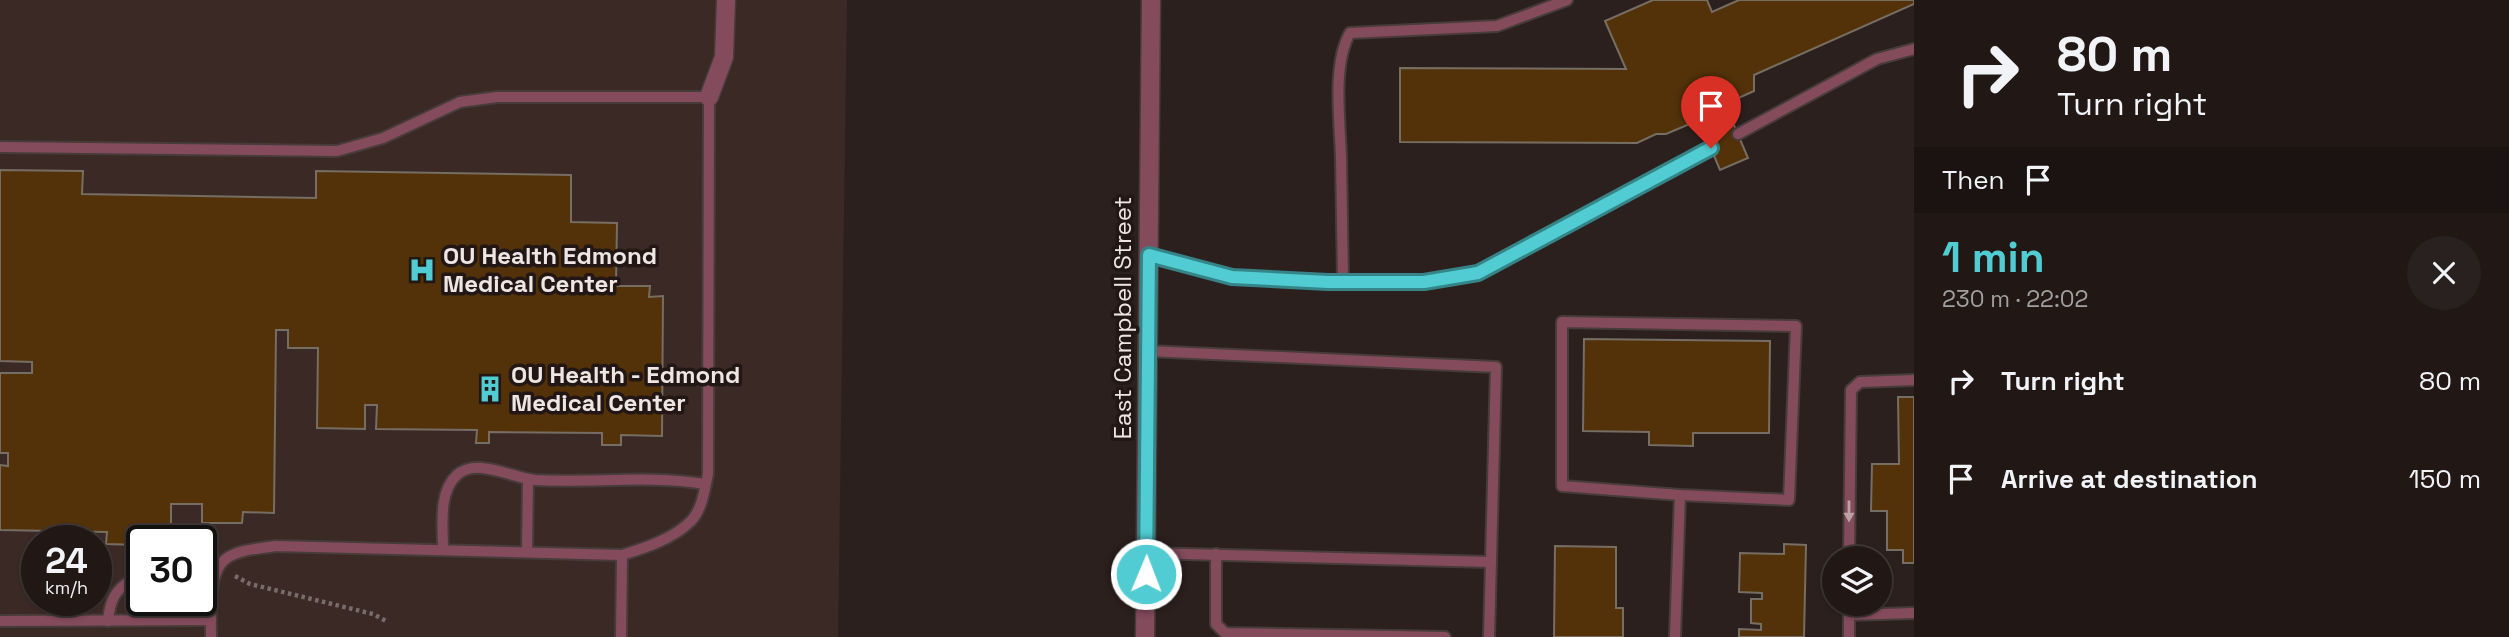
<!DOCTYPE html>
<html lang="en">
<head>
<meta charset="utf-8">
<style>
  :root { --surface:#211816; --page:#29211f; --text:#f1f3f6; --muted:#a2a0a1; --line:#3e3735; --accent:#51ccd2 }
  body { margin:0; font-family:"Space Grotesk",sans-serif; background:var(--page); color:var(--text); height:100vh; display:flex; flex-direction:column; font-size:26px; white-space:nowrap }
  * { box-sizing:border-box; margin:0 }
  p { font-size:23px; color:var(--muted) }
  .icon { flex:none; width:38px; height:38px; fill:none; stroke:currentColor; stroke-width:2; stroke-linecap:round; stroke-linejoin:round }
  .map { position:relative; flex:1; overflow:hidden }
  .details { display:flex; flex-direction:column; background:var(--surface); width:595px }
  .details>* { flex:none }
  .banner { background:#211816; color:var(--text); overflow:hidden }
  .tools { position:absolute; left:1822px; top:546px; display:grid; gap:14px }
  .tools a { display:grid; place-items:center; width:70px; height:70px; border-radius:50%; background:var(--surface); box-shadow:0 2px 5px #0004,0 0 0 2px var(--line); font-size:35px }
  .speed { position:absolute; left:21px; top:525px; display:flex; gap:14px; font-size:35px; font-weight:700; text-align:center }
  .speed>* { display:grid; place-content:center; width:91px; height:91px; border-radius:50%; background:var(--surface); box-shadow:0 2px 5px #0004,0 0 0 2px var(--line); line-height:1 }
  .speed small { font-size:18px; font-weight:400 }
  .speed .limit { border:4px solid #111; border-radius:10px; background:#fff; color:#111 }
  .pin { position:absolute; display:grid; place-items:center; width:60px; height:60px; color:#fff; margin:-72px -30px; border-radius:50% 50% 50% 0; rotate:-45deg; box-shadow:0 0 7px #0007 }
  .pin .icon { rotate:45deg }
  .me { position:absolute; width:77px; margin:-38px; rotate:1deg; stroke-linejoin:round; filter:drop-shadow(0 0 5px #0008) }
  .turn { display:flex; align-items:center; gap:24px; height:147px; padding:0 28px; font-size:32px }
  .turn .icon { width:91px; height:91px; stroke-width:2.5 }
  .turn b { display:block; font-size:49px; line-height:60px }
  .then { display:flex; align-items:center; height:66px; padding:0 28px; background:#0003; gap:14px; font-size:26px }
  .round { display:grid; place-items:center; flex:none; width:74px; height:74px; border-radius:37px; background:var(--page) }
  .head { display:flex; align-items:center; justify-content:space-between; height:119px; padding:0 28px }
  h1 { font-size:42px; font-weight:800; line-height:52px; color:var(--accent) }
  ul { padding:0; list-style:none }
  li { display:flex; align-items:center; gap:21px; height:98px; padding:0 28px }
  li div { flex:1 }
  li b { display:block; font-size:26px }
  li em { font-style:normal }
  main { display:flex; flex:1; min-height:0 }
  .map>svg:first-child { display:block }
  .built { fill:#3b2925; fill-rule:evenodd }
  .building { fill:#533209; stroke:#766d63; stroke-width:2 }
  .lines { fill:none; stroke-linecap:round; stroke-linejoin:round }
  .service-casing { stroke:#473c3a; stroke-width:14 }
  .minor-casing { stroke:#473c3a; stroke-width:21 }
  .path { stroke:#776c6a; stroke-width:4.5; stroke-dasharray:3.5 3.5; stroke-linecap:butt }
  .service { stroke:#844b5d; stroke-width:10 }
  .minor { stroke:#844b5d; stroke-width:18 }
  .oneway { fill:#bea0a7 }
  .route-casing { stroke:#358588; stroke-width:18 }
  .route { stroke:#51ccd2; stroke-width:12 }
  .labels { text-anchor:middle; stroke-width:7; stroke-linejoin:round; paint-order:stroke }
  .poi-label { font-size:24px; font-weight:bold; fill:#eee6e4; stroke:#221714; text-anchor:start }
  .street-label { font-size:24px; fill:#eee6e4; stroke:#221714 }
</style>
</head>
<body>
<main>
<div class="map">
<svg width="1914" height="637" viewBox="0 0 1914 637">
  <rect width="100%" height="100%" fill="#2c201e"/>
  <!-- built -->
  <path class="built" d="M 0,0 L 847,0 L 838,637 L 0,637 ZM 37,541 L 96,541 L 96,600 L 37,600 ZM 142,541 L 201,541 L 201,600 L 142,600 Z"/>
  <!-- building -->
  <g class="building">
    <path d="M 1653,0 L 1707,0 L 1712,12 L 1739,0 L 1914,0 L 1914,4 L 1754,75 L 1754,91 L 1725,104 L 1748,158 L 1720,170 L 1699,120 L 1666,134 L 1656,134 L 1637,143 L 1400,142 L 1400,68 L 1626,69 L 1605,21 Z"/>
    <path d="M 0,170 L 83,171 L 82,194 L 316,198 L 316,171 L 571,175 L 571,222 L 617,223 L 616,286 L 650,286 L 649,297 L 663,296 L 662,436 L 621,435 L 621,445 L 602,445 L 602,433 L 489,432 L 489,443 L 476,443 L 477,430 L 376,429 L 377,405 L 365,405 L 365,429 L 317,428 L 318,348 L 288,348 L 288,330 L 276,330 L 274,513 L 243,512 L 242,523 L 202,523 L 202,504 L 171,504 L 171,525 L 155,524 L 154,541 L 142,541 L 142,598 L 132,598 L 133,561 L 139,561 L 139,545 L 106,544 L 107,532 L 0,530 L 0,465 L 8,466 L 8,453 L 0,453 L 0,373 L 32,373 L 32,362 L 0,361 Z"/>
    <path d="M 1584,339 L 1770,341 L 1769,433 L 1693,433 L 1693,446 L 1649,445 L 1649,432 L 1583,431 Z"/>
    <path d="M 1898,397 L 1914,397 L 1914,563 L 1903,563 L 1903,550 L 1887,550 L 1887,511 L 1871,511 L 1872,464 L 1899,464 Z"/>
    <path d="M 1784,544 L 1806,545 L 1804,637 L 1739,637 L 1739,629 L 1761,630 L 1761,624 L 1751,623 L 1751,599 L 1762,599 L 1762,593 L 1739,592 L 1740,553 L 1784,554 Z"/>
    <path d="M 1555,546 L 1616,547 L 1616,608 L 1623,608 L 1623,637 L 1554,637 Z"/>
  </g>
  <g class="lines">
    <!-- service casing -->
    <g class="service-casing">
      <g id="service">
        <path d="M 1738,134 L 1877,59 L 1914,49"/>
        <path d="M 0,147 L 337,151 L 383,138 L 460,102 L 497,97 L 709,97 L 708,474 C 705,488 702,510 691,521 C 673,539 645,548 622,555 L 275,546 C 259,549 240,549 227,558 C 207,571 211,616 211,637"/>
        <path d="M 1148,255 L 1232,277 L 1328,282 L 1424,282 L 1478,273 L 1711,148"/>
        <path d="M 1343,282 C 1342,240 1342,198 1341,157 C 1340,122 1332,64 1350,33 L 1497,26 L 1567,0"/>
        <path d="M 1562,322 L 1796,326 L 1789,500 L 1680,495 L 1562,486 Z"/>
        <path d="M 1148,351 L 1496,367 L 1489,637"/>
        <path d="M 443,550 C 443,526 438,492 457,475 C 477,457 512,478 535,480 C 592,483 649,475 705,484"/>
        <path d="M 527,552 L 528,479"/>
        <path d="M 1146,553 L 1491,562"/>
        <path d="M 1216,554 L 1216,624 L 1225,633 L 1445,637"/>
        <path d="M 1849,558 L 1851,390 L 1860,382 L 1914,380"/>
        <path d="M 1849,615 L 1914,613"/>
        <path d="M 0,621 L 211,620"/>
        <path d="M 108,621 C 110,601 114,590 132,580"/>
        <path d="M 621,637 L 622,555"/>
        <path d="M 1675,637 L 1680,495"/>
        <path d="M 1849,637 L 1849,604"/>
      </g>
    </g>
    <!-- minor casing -->
    <g class="minor-casing">
      <g id="minor">
        <path d="M 709,97 L 724,57 L 726,0"/>
        <path d="M 1145,637 L 1151,0"/>
      </g>
    </g>
    <!-- path -->
    <path class="path" d="M 235,576 L 250,584 L 373,614 L 388,622"/>
    <!-- service -->
    <use href="#service" class="service"/>
    <!-- minor -->
    <use href="#minor" class="minor"/>
  </g>
  <!-- one-way arrows -->
  <defs><path id="oneway-solid" d="M-6-.8H1V-3.2L6.5 0L1 3.2V.8H-6Z" transform="scale(1.75)"/></defs>
  <use class="oneway" href="#oneway-solid" transform="translate(1849 511) rotate(90)"/>
  <g class="lines">
    <!-- route casing -->
    <g class="route-casing">
      <path id="route" d="M 1146,574 L 1149,255 L 1232,277 L 1328,282 L 1424,282 L 1478,273 L 1711,148"/>
    </g>
    <!-- route -->
    <use href="#route" class="route"/>
  </g>
  <!-- icons -->
  <defs>
    <g id="hospital-bare" transform="scale(2.1)"><path d="M-5-5h3v3.5h4V-5h3V5h-3V1.5h-4V5h-3Z" fill="#51ccd2" stroke="#221714" stroke-width="2.5" paint-order="stroke"/></g>
    <g id="building-bare" transform="scale(2.1)"><path d="M-4-6H4V6H1V3H-1V6H-4ZM-2.5-4.3h1.7v1.8h-1.7ZM.8-4.3h1.7v1.8H.8ZM-2.5-1h1.7V.8h-1.7ZM.8-1h1.7V.8H.8Z" fill="#51ccd2" stroke="#221714" stroke-width="2.5" paint-order="stroke"/></g>
  </defs>
  <g fill-rule="evenodd">
    <use href="#hospital-bare" x="422" y="270"/>
    <use href="#building-bare" x="490" y="389"/>
  </g>
  <g class="labels">
    <!-- poi labels -->
    <g class="poi-label">
      <text x="443" y="264">OU Health Edmond<tspan x="443" dy="28">Medical Center</tspan></text>
      <text x="511" y="383">OU Health - Edmond<tspan x="511" dy="28">Medical Center</tspan></text>
    </g>
    <!-- street labels -->
    <g class="street-label">
      <text transform="translate(1123 318) rotate(-90)" y="8">East Campbell Street</text>
    </g>
  </g>
</svg>
<div class="tools">
<a><svg class="icon" aria-label="layers" viewBox="0 0 24 24"><path d="M12 4l9 5-9 5-9-5zM3 14l9 5 9-5"/></svg></a>
</div>
<div class="speed"><div>24<small>km/h</small></div><div class="limit">30</div></div>
<div class="pin" style="left:1711px;top:148px;background:#d93025"><svg class="icon" aria-label="arrive" viewBox="0 0 24 24"><path d="M6 21V4h12l-3 4 3 4H6"/></svg></div>
<svg class="me" style="left:1146px;top:574px" viewBox="-20 -20 40 40"><circle r="17" fill="#51ccd2" stroke="#fff" stroke-width="3"/><path d="M0-11L8 9 0 5-8 9z" fill="#fff"/></svg>
</div>
<section class="details">
<div class="banner">
<div class="turn"><svg class="icon" aria-label="right" viewBox="0 0 24 24"><path d="M7 20v-9h11M14 6l5 5-5 5"/></svg><div><b>80 m</b>Turn right</div></div>
<div class="then">Then<svg class="icon" aria-label="arrive" viewBox="0 0 24 24"><path d="M6 21V4h12l-3 4 3 4H6"/></svg></div>
</div>
<div class="head"><div><h1>1 min</h1><p>230 m · 22:02</p></div><a class="round"><svg class="icon" aria-label="close" viewBox="0 0 24 24"><path d="M6 6l12 12M18 6L6 18"/></svg></a></div>
<ul>
<li><svg class="icon" aria-label="right" viewBox="0 0 24 24"><path d="M7 20v-9h11M14 6l5 5-5 5"/></svg><div><b>Turn right</b></div><em>80 m</em></li>
<li><svg class="icon" aria-label="arrive" viewBox="0 0 24 24"><path d="M6 21V4h12l-3 4 3 4H6"/></svg><div><b>Arrive at destination</b></div><em>150 m</em></li>
</ul>
</section>
</main>
</body>
</html>
